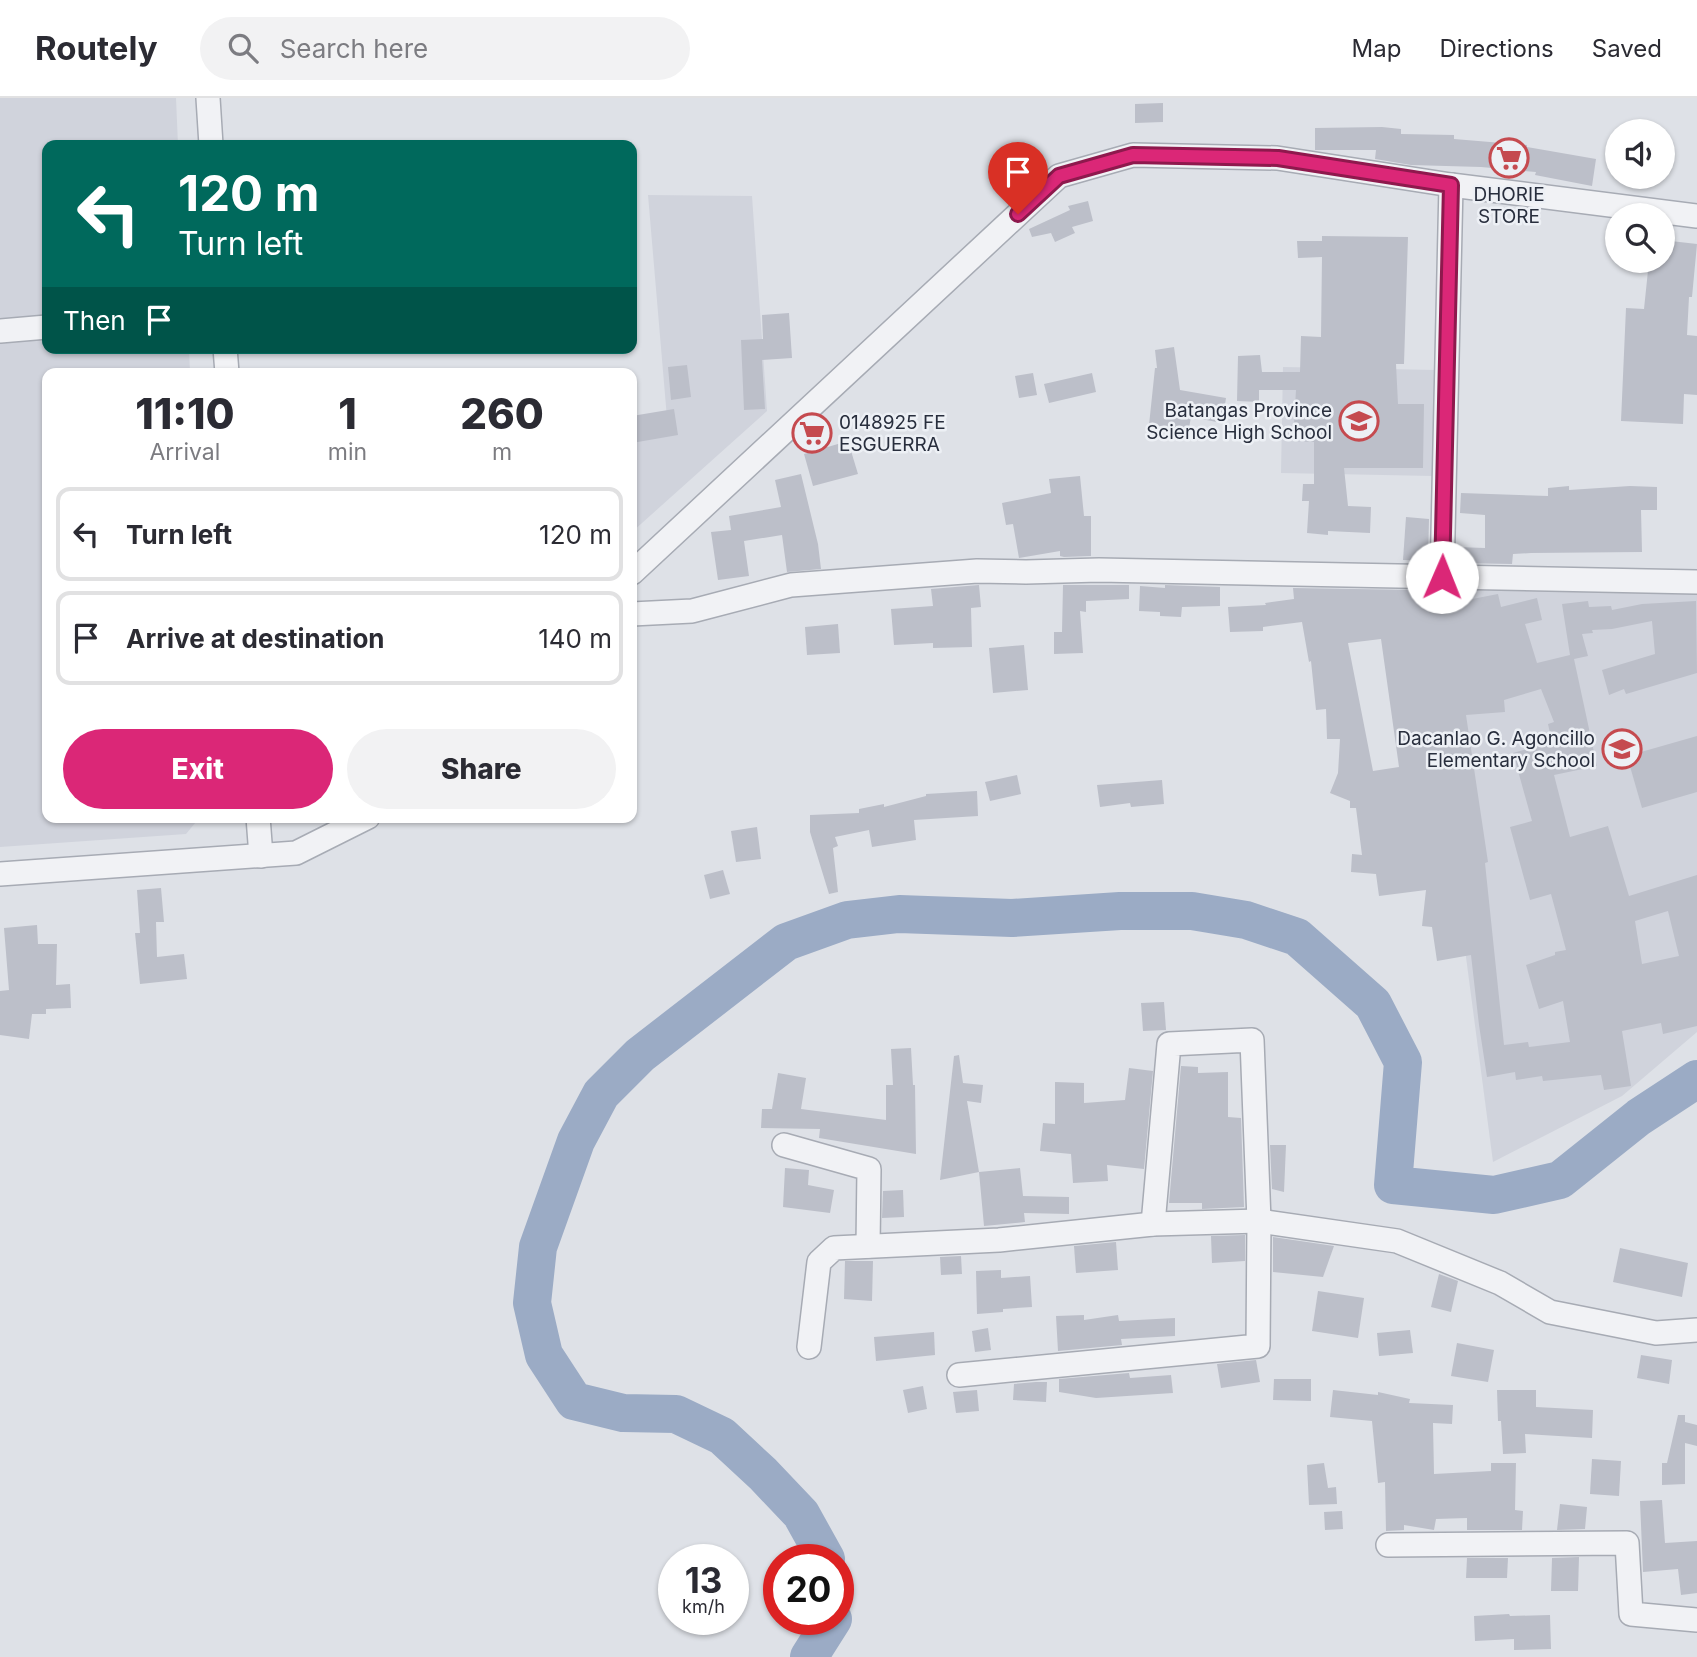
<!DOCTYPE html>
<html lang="en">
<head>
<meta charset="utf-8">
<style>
  :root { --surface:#fff; --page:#f2f2f3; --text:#2b2b33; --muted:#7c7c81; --line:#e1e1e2; --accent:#db2777 }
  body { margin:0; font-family:Inter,sans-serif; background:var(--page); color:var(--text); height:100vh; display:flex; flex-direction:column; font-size:26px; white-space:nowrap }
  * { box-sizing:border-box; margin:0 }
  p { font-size:23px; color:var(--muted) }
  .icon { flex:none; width:38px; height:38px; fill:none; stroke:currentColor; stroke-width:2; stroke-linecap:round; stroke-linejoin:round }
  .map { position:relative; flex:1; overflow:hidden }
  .side { position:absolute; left:42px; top:270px; width:595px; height:455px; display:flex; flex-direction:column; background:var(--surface); border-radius:14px; box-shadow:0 2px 5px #0004 }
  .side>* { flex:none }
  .banner { position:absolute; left:42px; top:42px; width:595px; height:214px; border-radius:14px; box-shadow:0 2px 5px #0004; background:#00695c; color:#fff; overflow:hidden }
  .fabs { position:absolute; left:1605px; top:21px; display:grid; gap:14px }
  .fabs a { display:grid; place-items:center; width:70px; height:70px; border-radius:50%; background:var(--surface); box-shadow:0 2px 5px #0004; font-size:35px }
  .speed { position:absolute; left:658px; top:1446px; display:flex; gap:14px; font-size:35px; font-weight:700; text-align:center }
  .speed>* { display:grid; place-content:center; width:91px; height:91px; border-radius:50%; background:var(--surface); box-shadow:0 2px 5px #0004; line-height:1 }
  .speed small { font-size:18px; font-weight:400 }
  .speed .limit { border:10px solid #d22; background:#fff; color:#111 }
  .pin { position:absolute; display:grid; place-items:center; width:60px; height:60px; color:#fff; margin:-72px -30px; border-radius:50% 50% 50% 0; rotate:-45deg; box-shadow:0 0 7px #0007 }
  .pin .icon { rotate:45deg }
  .me { position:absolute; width:77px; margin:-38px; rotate:1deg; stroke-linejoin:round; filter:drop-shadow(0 0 5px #0008) }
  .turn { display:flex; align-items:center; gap:24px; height:147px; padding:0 21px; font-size:32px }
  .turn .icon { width:91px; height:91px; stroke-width:2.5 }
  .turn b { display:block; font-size:49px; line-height:60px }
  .then { display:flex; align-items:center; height:66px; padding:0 21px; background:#0003; gap:14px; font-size:26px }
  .eta { display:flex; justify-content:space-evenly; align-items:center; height:119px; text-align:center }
  .eta b { font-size:42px; font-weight:800; line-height:49px }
  .primary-button { display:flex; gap:14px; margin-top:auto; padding:14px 21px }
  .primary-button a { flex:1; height:80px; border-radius:42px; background:var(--accent); color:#fff; font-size:28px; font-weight:800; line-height:80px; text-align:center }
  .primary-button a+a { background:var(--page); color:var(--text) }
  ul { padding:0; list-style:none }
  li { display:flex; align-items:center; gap:21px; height:94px; margin:0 14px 10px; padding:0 7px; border:4px solid var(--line); border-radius:14px }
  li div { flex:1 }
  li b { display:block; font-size:26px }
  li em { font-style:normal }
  header { display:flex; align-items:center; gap:42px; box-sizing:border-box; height:98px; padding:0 35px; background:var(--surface); border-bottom:2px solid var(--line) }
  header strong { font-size:33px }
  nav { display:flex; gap:38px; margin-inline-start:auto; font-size:24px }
  .search { width:490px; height:63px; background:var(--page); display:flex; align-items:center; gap:18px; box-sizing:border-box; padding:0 24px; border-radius:38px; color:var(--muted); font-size:26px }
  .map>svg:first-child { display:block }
  .built { fill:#d0d3dc }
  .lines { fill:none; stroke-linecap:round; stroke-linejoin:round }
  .river { stroke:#9babc5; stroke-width:38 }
  .building { fill:#bcbfc9; fill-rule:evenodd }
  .minor-casing { stroke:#a7abb4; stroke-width:26 }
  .minor { stroke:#f1f2f5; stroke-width:23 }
  .route-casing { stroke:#8e194d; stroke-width:18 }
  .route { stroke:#db2777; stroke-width:12 }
  .labels { text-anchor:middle; stroke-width:5; stroke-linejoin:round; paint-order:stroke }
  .poi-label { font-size:19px; fill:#282e3d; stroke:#edf0f5; text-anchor:end }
</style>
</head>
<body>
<header>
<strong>Routely</strong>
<div class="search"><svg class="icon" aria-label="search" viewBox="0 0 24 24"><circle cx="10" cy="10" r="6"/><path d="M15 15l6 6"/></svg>Search here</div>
<nav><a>Map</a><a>Directions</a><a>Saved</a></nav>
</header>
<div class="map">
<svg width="1697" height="1559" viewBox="0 0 1697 1559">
  <rect width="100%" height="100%" fill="#dee1e7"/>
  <!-- built -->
  <g class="built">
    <path d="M 0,0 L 176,0 L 178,47 L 47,47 L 47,250 L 189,250 L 190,275 L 47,275 L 47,719 L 200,719 L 186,736 L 0,749 Z"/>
    <path d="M 648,97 L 752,98 L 767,313 L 632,434 L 632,323 L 667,320 Z"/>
    <path d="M 1283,269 L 1436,272 L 1434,378 L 1281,375 Z"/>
    <path d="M 1417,487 L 1697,496 L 1697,934 L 1622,998 L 1493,1064 Z"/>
  </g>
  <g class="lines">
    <!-- river -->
    <g class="river">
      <path d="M 826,1461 L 801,1416 L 763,1376 L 722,1338 L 676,1316 L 623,1315 L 574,1303 L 544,1257 L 532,1205 L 538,1149 L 576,1043 L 601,996 L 640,957 L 786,844 L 847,822 L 899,816 L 1012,820 L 1120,813 L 1192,813 L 1246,822 L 1297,839 L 1373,906 L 1403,964 L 1393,1087 L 1494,1097 L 1560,1082 L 1639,1019 L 1697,981"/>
      <path d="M 809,1559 L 833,1521"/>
    </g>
  </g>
  <!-- building -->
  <g class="building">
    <path d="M 1163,5 L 1163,24 L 1135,25 L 1135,6 Z"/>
    <path d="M 1382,29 L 1401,31 L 1401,36 L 1454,37 L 1454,41 L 1527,47 L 1527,49 L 1596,61 L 1592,88 L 1535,77 L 1536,74 L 1481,69 L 1411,67 L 1375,61 L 1376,52 L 1315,52 L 1315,30 Z"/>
    <path d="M 1088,103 L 1093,123 L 1072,129 L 1075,135 L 1055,144 L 1051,135 L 1032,139 L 1029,131 L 1070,112 L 1068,108 Z"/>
    <path d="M 1322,138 L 1408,139 L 1404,266 L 1396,266 L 1398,306 L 1424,306 L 1423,370 L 1344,370 L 1348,408 L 1371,409 L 1370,435 L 1328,433 L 1328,437 L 1307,435 L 1309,403 L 1302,403 L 1303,386 L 1314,386 L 1314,344 L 1293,343 L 1296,292 L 1259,292 L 1259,304 L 1237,303 L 1238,258 L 1260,257 L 1262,274 L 1300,274 L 1301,238 L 1321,239 L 1322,159 L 1298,160 L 1297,143 L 1322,143 Z"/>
    <path d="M 1662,142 L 1697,146 L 1692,199 L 1689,199 L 1687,237 L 1697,238 L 1697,297 L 1684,296 L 1683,326 L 1621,323 L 1626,210 L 1644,211 L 1649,163 L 1662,163 Z"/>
    <path d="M 789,215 L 792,260 L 762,262 L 765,311 L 744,312 L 741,242 L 763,241 L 762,217 Z"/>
    <path d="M 1174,249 L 1180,292 L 1226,300 L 1222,325 L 1191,319 L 1187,341 L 1170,338 L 1172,329 L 1149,327 L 1155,270 L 1157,270 L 1155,252 Z"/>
    <path d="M 687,267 L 691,299 L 671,302 L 668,269 Z"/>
    <path d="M 1033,275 L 1037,297 L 1019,300 L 1015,278 Z"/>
    <path d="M 1092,275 L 1096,294 L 1049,305 L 1044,286 Z"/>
    <path d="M 674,311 L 678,337 L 632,345 L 632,318 Z"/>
    <path d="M 848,343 L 858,376 L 813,388 L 804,356 Z"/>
    <path d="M 801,376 L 818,446 L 821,471 L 787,474 L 782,437 L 744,443 L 749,478 L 718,482 L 711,434 L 731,432 L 729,418 L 781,409 L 775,382 Z"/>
    <path d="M 1080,378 L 1084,418 L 1091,418 L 1091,458 L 1064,459 L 1060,458 L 1060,453 L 1019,460 L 1013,426 L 1006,427 L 1002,405 L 1051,395 L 1049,381 Z"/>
    <path d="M 1569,388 L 1569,392 L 1630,388 L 1657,389 L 1657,412 L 1641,412 L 1642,454 L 1531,455 L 1513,456 L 1512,466 L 1456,465 L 1457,449 L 1485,450 L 1485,417 L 1460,415 L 1461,395 L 1548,398 L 1548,390 Z"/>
    <path d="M 1406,419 L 1429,421 L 1428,463 L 1403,462 Z"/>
    <path d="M 979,487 L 981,509 L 971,510 L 972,549 L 933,550 L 933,545 L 894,547 L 891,511 L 933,508 L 931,491 Z"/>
    <path d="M 1063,487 L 1129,487 L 1129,501 L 1086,503 L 1086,514 L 1080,513 L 1083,555 L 1054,556 L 1054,534 L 1062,534 Z"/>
    <path d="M 1165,487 L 1220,489 L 1220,508 L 1182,509 L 1181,519 L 1160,518 L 1160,514 L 1139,513 L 1140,488 L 1165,490 Z"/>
    <path d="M 1293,490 L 1416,492 L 1417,504 L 1465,494 L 1467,502 L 1498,496 L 1501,509 L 1537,500 L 1542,522 L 1525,526 L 1537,565 L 1570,557 L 1562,506 L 1588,503 L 1589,509 L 1611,508 L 1612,512 L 1642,506 L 1696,503 L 1697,575 L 1626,596 L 1624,591 L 1609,597 L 1602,572 L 1655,556 L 1652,523 L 1612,531 L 1592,532 L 1593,535 L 1582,536 L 1588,558 L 1574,561 L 1597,668 L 1554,677 L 1570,739 L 1608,728 L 1629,798 L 1697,777 L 1697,928 L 1663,936 L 1661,925 L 1622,933 L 1631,988 L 1604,992 L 1601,977 L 1543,983 L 1542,978 L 1516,982 L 1515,974 L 1487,979 L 1479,927 L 1471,857 L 1437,863 L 1432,829 L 1422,828 L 1426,792 L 1379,798 L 1376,776 L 1351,774 L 1352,756 L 1362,757 L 1356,710 L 1350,710 L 1350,703 L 1330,695 L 1338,675 L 1340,641 L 1327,641 L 1326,611 L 1316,612 L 1311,563 L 1309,564 L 1302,524 L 1263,529 L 1263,533 L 1230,534 L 1228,509 L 1266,507 L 1265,505 L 1294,501 ZM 1381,541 L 1399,669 L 1373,673 L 1348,545 ZM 1541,591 L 1554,624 L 1548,626 L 1552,644 L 1513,655 L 1532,723 L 1510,729 L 1530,802 L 1551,796 L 1566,852 L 1555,854 L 1555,857 L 1526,867 L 1539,911 L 1563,903 L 1570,944 L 1529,949 L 1528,944 L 1504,947 L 1485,765 L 1488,764 L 1466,617 L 1505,614 L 1504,602 ZM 1668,813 L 1679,858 L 1642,866 L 1635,823 Z"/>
    <path d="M 838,526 L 840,555 L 807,557 L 805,529 Z"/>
    <path d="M 1024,547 L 1028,592 L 993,595 L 989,550 Z"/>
    <path d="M 1697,638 L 1697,694 L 1642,710 L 1627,658 Z"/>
    <path d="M 1017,677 L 1021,696 L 990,703 L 985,684 Z"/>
    <path d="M 1162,682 L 1164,706 L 1131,709 L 1130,705 L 1100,709 L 1097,687 Z"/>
    <path d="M 977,693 L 978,718 L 914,722 L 916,742 L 872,749 L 869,732 L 835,739 L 838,748 L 833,750 L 838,794 L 829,796 L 810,734 L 810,717 L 859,715 L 859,711 L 884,706 L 884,709 L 926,698 L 926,696 Z"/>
    <path d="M 757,729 L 761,761 L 736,764 L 731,733 Z"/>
    <path d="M 723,772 L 730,796 L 710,801 L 704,777 Z"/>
    <path d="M 161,790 L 164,824 L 156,824 L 157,859 L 184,856 L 187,881 L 140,886 L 135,835 L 140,835 L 137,792 Z"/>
    <path d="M 37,827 L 38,846 L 57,846 L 56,887 L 70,886 L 71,910 L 46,911 L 46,916 L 32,916 L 29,941 L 0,937 L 0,893 L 9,892 L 4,830 Z"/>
    <path d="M 1164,904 L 1166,932 L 1143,933 L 1141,905 Z"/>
    <path d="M 911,950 L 913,987 L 915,987 L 916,1056 L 819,1040 L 820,1031 L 761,1030 L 762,1011 L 772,1011 L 778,975 L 806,980 L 801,1011 L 886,1022 L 886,987 L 893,987 L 891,951 Z"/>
    <path d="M 959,957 L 963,985 L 983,987 L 981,1005 L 967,1003 L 979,1074 L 940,1082 L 954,958 Z"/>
    <path d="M 1181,968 L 1198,969 L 1198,975 L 1228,974 L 1228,1019 L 1241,1020 L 1244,1109 L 1202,1111 L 1202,1105 L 1169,1105 Z"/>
    <path d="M 1129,970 L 1153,973 L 1144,1071 L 1107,1067 L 1108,1083 L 1073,1085 L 1071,1056 L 1040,1053 L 1043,1025 L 1055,1026 L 1055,984 L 1084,985 L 1084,1005 L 1125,1002 Z"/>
    <path d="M 1270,1047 L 1286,1047 L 1284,1094 L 1272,1091 Z"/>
    <path d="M 785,1070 L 809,1072 L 808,1087 L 834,1092 L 830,1115 L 783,1109 Z"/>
    <path d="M 1020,1070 L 1023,1098 L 1069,1099 L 1069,1116 L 1024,1115 L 1025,1124 L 984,1128 L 979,1074 Z"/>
    <path d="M 903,1092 L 904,1119 L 882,1120 L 883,1093 Z"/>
    <path d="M 1245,1137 L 1245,1163 L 1212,1165 L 1211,1138 Z"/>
    <path d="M 1273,1139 L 1334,1148 L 1323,1179 L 1273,1174 Z"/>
    <path d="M 1116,1144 L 1118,1172 L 1076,1175 L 1074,1148 Z"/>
    <path d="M 1620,1150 L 1688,1165 L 1682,1199 L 1613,1184 Z"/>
    <path d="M 961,1158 L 962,1176 L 941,1177 L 940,1159 Z"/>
    <path d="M 845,1163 L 873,1163 L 872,1203 L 844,1201 Z"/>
    <path d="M 1001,1172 L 1001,1180 L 1030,1178 L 1032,1209 L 1003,1211 L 1003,1214 L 977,1216 L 976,1173 Z"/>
    <path d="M 1439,1176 L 1458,1183 L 1451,1214 L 1431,1209 Z"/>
    <path d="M 1318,1193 L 1364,1200 L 1358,1240 L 1312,1233 Z"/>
    <path d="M 1084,1217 L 1084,1222 L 1118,1217 L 1119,1223 L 1175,1220 L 1175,1238 L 1121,1241 L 1122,1247 L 1058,1253 L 1056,1218 Z"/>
    <path d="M 988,1230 L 991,1252 L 975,1254 L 972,1233 Z"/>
    <path d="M 1410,1232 L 1413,1255 L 1379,1258 L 1377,1235 Z"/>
    <path d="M 934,1234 L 935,1257 L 876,1263 L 874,1239 Z"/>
    <path d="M 1457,1245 L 1494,1252 L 1488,1284 L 1451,1278 Z"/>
    <path d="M 1641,1257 L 1672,1262 L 1669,1286 L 1637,1280 Z"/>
    <path d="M 1256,1262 L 1260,1284 L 1221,1290 L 1217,1266 Z"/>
    <path d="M 1129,1275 L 1130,1280 L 1171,1277 L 1173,1295 L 1096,1300 L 1059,1294 L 1059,1281 Z"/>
    <path d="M 1274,1281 L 1311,1281 L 1311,1303 L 1273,1302 Z"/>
    <path d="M 1036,1284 L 1047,1284 L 1046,1304 L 1013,1302 L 1014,1286 Z"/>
    <path d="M 923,1288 L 927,1311 L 908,1315 L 903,1292 Z"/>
    <path d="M 977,1292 L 979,1313 L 956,1315 L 953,1294 Z"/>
    <path d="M 1333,1292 L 1378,1297 L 1378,1294 L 1410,1301 L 1409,1305 L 1453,1307 L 1452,1326 L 1433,1325 L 1434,1376 L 1491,1373 L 1491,1365 L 1516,1365 L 1515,1412 L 1523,1413 L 1522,1432 L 1467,1432 L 1467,1420 L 1436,1421 L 1434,1432 L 1404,1427 L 1404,1432 L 1386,1433 L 1385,1384 L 1378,1385 L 1372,1323 L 1330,1319 Z"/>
    <path d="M 1497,1292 L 1536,1292 L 1536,1309 L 1593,1312 L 1592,1340 L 1525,1336 L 1526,1355 L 1503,1356 L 1501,1323 L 1498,1323 Z"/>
    <path d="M 1678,1317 L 1685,1317 L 1685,1324 L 1697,1327 L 1697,1348 L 1685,1345 L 1685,1386 L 1662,1387 L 1662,1365 L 1667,1365 Z"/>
    <path d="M 1592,1361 L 1621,1363 L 1619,1398 L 1590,1396 Z"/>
    <path d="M 1324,1365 L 1328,1390 L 1336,1389 L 1337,1406 L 1309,1407 L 1307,1367 Z"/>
    <path d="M 1662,1402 L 1665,1445 L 1697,1443 L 1697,1495 L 1681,1497 L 1678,1471 L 1643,1474 L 1640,1403 Z"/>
    <path d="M 1560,1406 L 1587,1409 L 1585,1431 L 1557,1432 Z"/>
    <path d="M 1342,1413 L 1343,1431 L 1325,1432 L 1324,1414 Z"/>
    <path d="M 1579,1459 L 1578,1493 L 1551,1493 L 1552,1460 Z"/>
    <path d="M 1467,1460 L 1508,1460 L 1507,1480 L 1466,1480 Z"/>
    <path d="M 1509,1516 L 1510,1518 L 1550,1517 L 1551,1551 L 1514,1552 L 1514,1541 L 1475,1543 L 1474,1518 Z"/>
  </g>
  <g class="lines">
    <!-- minor casing -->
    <g class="minor-casing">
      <g id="minor">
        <path d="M 208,0 L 211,47"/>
        <path d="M 0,233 L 47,229"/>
        <path d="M 225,250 L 227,275"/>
        <path d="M 632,475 L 1059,78 L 1133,57 L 1277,60 L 1451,87 L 1697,118"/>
        <path d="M 1442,479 L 1451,87"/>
        <path d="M 632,516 L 692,513 L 791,487 L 977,473 L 1026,474 L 1099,472 L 1697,484"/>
        <path d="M 258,719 L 261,758"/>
        <path d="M 0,776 L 296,755 L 368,719"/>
        <path d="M 784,1047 L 869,1071 L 868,1148"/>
        <path d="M 809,1249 L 819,1164 L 834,1150 L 999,1142 L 1153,1126 L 1259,1123 L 1397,1143 L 1500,1185 L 1550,1214 L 1656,1235 L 1697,1232"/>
        <path d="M 959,1277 L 1258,1248 L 1259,1123 L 1252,942 L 1169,946 L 1153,1126"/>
        <path d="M 1388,1447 L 1627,1445 L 1631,1516 L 1697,1522"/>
      </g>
    </g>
    <!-- minor -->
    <use href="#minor" class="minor"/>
  </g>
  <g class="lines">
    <!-- route casing -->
    <g class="route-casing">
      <path id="route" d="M 1018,116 L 1059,78 L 1133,57 L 1278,60 L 1451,87 L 1442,479"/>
    </g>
    <!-- route -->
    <use href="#route" class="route"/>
  </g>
  <!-- icons -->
  <defs>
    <g id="supermarket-ring" transform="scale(2.0125)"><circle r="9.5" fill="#edf0f5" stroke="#c54a4f" stroke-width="1.5"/><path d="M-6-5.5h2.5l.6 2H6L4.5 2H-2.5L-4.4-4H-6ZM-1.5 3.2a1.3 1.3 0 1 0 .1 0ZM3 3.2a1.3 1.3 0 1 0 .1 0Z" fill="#c54a4f"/></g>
    <g id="school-ring" transform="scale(2.0125)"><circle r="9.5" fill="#edf0f5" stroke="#c54a4f" stroke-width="1.5"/><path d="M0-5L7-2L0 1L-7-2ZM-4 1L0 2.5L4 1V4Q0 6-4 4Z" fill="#c54a4f"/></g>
  </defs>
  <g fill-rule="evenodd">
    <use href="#supermarket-ring" x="1509" y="60"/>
    <use href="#school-ring" x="1359" y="323"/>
    <use href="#supermarket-ring" x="812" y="335"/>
    <use href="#school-ring" x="1622" y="651"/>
  </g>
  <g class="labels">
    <!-- poi labels -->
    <g class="poi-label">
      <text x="1509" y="103" text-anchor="middle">DHORIE<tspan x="1509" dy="22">STORE</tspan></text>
      <text x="1332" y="319">Batangas Province<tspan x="1332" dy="22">Science High School</tspan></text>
      <text x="839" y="331" text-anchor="start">0148925 FE<tspan x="839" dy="22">ESGUERRA</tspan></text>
      <text x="1595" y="647">Dacanlao G. Agoncillo<tspan x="1595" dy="22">Elementary School</tspan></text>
    </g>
  </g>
</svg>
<div class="fabs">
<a><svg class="icon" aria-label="sound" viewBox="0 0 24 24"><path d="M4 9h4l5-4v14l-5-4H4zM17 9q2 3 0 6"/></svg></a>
<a><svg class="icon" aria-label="search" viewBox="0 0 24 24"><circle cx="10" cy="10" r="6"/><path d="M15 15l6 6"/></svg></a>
</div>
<div class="speed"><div>13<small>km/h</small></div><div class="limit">20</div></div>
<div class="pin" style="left:1018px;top:116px;background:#d93025"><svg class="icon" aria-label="arrive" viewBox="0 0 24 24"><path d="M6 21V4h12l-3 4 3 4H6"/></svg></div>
<svg class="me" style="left:1442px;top:479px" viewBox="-20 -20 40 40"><circle r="19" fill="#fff"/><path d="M0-13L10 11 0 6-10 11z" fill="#db2777"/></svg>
<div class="banner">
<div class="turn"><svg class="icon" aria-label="left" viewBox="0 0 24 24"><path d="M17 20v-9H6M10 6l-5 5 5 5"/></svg><div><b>120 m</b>Turn left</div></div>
<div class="then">Then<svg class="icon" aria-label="arrive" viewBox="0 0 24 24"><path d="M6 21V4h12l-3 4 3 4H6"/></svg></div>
</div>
<section class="side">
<div class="eta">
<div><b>11:10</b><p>Arrival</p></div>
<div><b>1</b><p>min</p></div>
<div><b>260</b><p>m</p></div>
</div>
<ul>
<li><svg class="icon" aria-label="left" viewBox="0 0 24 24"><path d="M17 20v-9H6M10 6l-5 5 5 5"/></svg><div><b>Turn left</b></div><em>120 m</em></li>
<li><svg class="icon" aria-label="arrive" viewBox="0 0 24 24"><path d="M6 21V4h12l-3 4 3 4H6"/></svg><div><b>Arrive at destination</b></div><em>140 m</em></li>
</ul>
<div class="primary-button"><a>Exit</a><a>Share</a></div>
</section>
</div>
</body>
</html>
